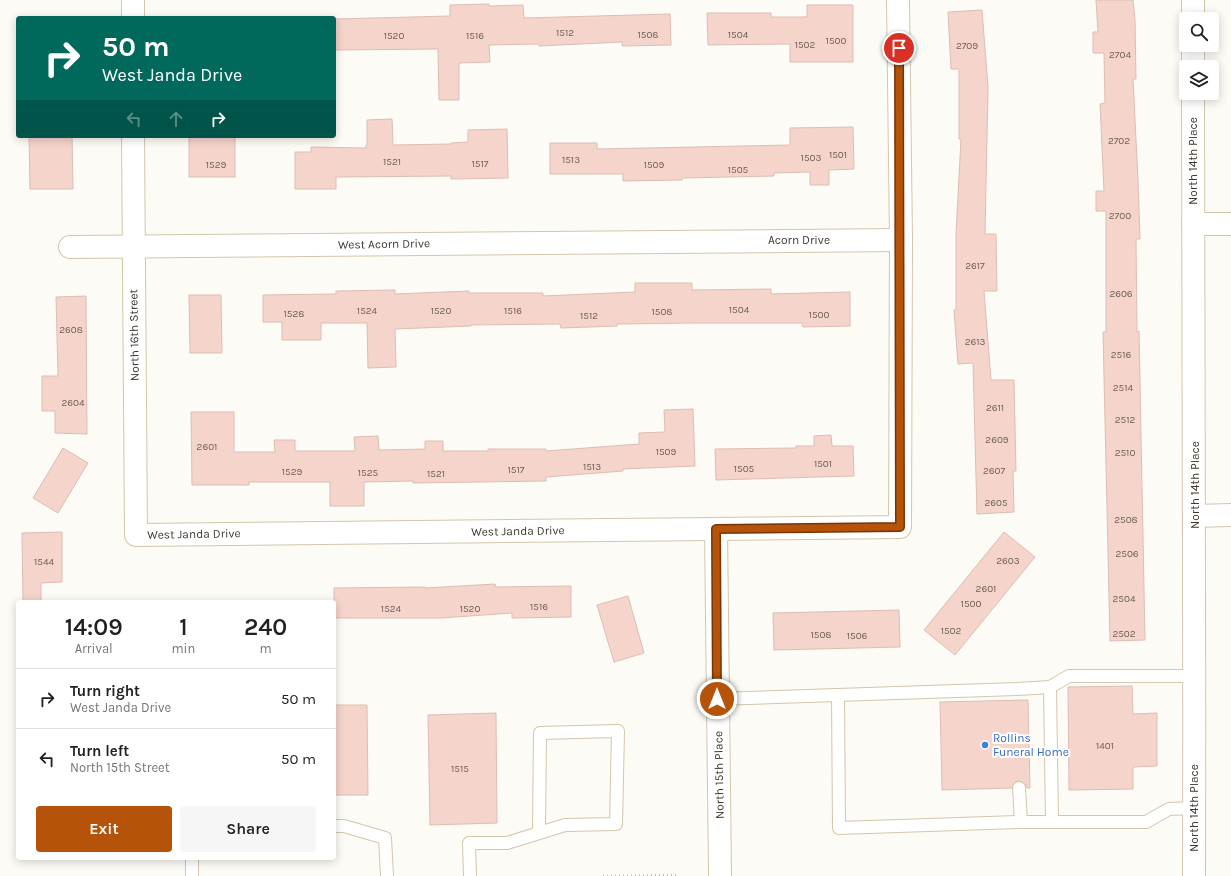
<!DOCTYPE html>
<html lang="en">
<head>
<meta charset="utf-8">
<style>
  :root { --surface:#fff; --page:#f6f6f6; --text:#202124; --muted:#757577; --line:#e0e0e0; --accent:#b45309 }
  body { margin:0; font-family:Karla,sans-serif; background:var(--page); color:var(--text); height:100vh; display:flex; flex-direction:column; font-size:15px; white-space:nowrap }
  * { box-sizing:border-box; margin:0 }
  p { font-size:13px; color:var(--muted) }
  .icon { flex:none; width:22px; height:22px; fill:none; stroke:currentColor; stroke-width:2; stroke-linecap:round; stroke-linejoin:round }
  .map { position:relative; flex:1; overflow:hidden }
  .drawer { position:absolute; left:16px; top:600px; width:320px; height:260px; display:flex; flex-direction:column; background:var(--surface); border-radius:4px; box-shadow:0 2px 10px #0003 }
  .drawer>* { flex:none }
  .guide { position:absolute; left:16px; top:16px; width:320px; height:122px; border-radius:4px; box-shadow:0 2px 10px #0003; background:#00695c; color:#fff; overflow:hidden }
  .tools { position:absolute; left:1179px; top:12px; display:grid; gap:8px }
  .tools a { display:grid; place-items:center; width:40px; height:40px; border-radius:4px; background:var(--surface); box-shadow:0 2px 10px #0003; font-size:20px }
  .pin { position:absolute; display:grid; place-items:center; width:34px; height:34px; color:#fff; margin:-17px; border:2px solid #fff; border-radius:50%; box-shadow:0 1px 4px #0007 }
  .me { position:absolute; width:44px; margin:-22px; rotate:0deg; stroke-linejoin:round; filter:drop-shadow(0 0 3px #0008) }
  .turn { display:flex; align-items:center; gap:14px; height:84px; padding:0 20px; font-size:18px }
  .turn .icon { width:52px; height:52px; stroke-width:2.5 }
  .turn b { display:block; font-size:28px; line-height:34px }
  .lanes { display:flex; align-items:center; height:38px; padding:0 20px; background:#0003; justify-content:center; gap:20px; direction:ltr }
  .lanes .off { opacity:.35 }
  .eta { display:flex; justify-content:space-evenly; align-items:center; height:68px; text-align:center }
  .eta b { font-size:24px; font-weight:600; line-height:28px }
  .cta { display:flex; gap:8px; margin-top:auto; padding:8px 20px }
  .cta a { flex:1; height:46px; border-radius:4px; background:var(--accent); color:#fff; font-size:16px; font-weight:600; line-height:46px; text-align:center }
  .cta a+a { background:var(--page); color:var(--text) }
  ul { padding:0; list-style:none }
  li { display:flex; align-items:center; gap:12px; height:60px; padding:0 20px; border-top:1px solid var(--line) }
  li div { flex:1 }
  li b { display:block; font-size:15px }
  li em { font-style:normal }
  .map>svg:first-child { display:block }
  .building { fill:#f5d4cc; stroke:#ddbdb5 }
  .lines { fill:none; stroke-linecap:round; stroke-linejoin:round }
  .lane-casing { stroke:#d3c6ac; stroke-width:14 }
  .street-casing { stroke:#d3c6ac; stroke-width:24 }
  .path { stroke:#c1beb6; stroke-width:2.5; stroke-dasharray:1 3; stroke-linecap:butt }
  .lane { stroke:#fff; stroke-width:12 }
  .street { stroke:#fff; stroke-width:22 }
  .route-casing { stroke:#753606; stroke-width:10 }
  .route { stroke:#b45309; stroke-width:7 }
  .shop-dot { fill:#3f7fe0; stroke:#fff; stroke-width:1.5 }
  .labels { text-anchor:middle; stroke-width:4; stroke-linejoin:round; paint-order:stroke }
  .number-label { font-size:10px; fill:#6c5f56 }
  .street-label { font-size:12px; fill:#3e382e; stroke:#fff }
  .shop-label { font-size:12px; fill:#366cbe; stroke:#fff; text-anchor:start }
</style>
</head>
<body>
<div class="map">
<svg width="1231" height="876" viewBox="0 0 1231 876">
  <rect width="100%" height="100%" fill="#fdfbf5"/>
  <!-- building -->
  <g class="building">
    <path d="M 1096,0 L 1133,0 L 1135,20 L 1136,79 L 1133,79 L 1138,180 L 1140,239 L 1136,239 L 1137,332 L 1139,331 L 1145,640 L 1110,641 L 1103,332 L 1106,332 L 1106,211 L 1096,211 L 1096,191 L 1104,191 L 1100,104 L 1105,103 L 1104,53 L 1093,53 L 1093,32 L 1098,32 Z"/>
    <path d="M 489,4 L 489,6 L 523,5 L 524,18 L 670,14 L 671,45 L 622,46 L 622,42 L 539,46 L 539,44 L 489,45 L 490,62 L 459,63 L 459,100 L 439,100 L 438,49 L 334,50 L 334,19 L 450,16 L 450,5 Z"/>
    <path d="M 807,5 L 853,5 L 853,62 L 790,62 L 790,44 L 708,45 L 707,13 L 771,13 L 771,17 L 807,17 Z"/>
    <path d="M 982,10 L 988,87 L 985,234 L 996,234 L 997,291 L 984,291 L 991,380 L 1014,380 L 1016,471 L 1013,471 L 1014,512 L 977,514 L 973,363 L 958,364 L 954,310 L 956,310 L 956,234 L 961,139 L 959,139 L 959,69 L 951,69 L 948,12 Z"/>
    <path d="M 392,119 L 393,145 L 451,144 L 451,143 L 468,142 L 468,130 L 507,129 L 508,178 L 451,179 L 451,176 L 336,177 L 336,189 L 295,189 L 295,152 L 311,152 L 311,147 L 366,148 L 366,145 L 367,145 L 367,120 Z"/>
    <path d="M 853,127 L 854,169 L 829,170 L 829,185 L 810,185 L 810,172 L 774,173 L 774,176 L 682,178 L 682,180 L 623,181 L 623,174 L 550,174 L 550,143 L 597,143 L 597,149 L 790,145 L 790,128 Z"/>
    <path d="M 29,136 L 72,136 L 73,189 L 30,189 Z"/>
    <rect x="189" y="136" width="46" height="41"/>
    <path d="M 635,283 L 692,283 L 692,290 L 771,289 L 771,294 L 850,292 L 850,326 L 803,327 L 802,323 L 693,323 L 617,324 L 617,326 L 561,328 L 560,324 L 471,325 L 471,326 L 395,329 L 396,367 L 368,368 L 367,323 L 321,323 L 321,340 L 282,340 L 282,322 L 263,322 L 263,295 L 336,294 L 336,291 L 395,290 L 395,294 L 469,291 L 469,293 L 543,293 L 543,296 L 635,292 Z"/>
    <path d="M 189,295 L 221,295 L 222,353 L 190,353 Z"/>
    <path d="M 86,296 L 87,434 L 55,433 L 55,411 L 42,411 L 42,376 L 58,376 L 56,297 Z"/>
    <path d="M 693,409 L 695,466 L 623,469 L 623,471 L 546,477 L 546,481 L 413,483 L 413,481 L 364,482 L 364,506 L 330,506 L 330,482 L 249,482 L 249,485 L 192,485 L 191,412 L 234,412 L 234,452 L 275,452 L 274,440 L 295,440 L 295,451 L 355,451 L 354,437 L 378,436 L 379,450 L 425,449 L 425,441 L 443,441 L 443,451 L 488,451 L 488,449 L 546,449 L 546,451 L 639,444 L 639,433 L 665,432 L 664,410 Z"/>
    <path d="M 831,435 L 832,446 L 853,446 L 854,476 L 716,480 L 715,449 L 796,448 L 796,446 L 814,446 L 814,436 Z"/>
    <path d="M 63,448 L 88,463 L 58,513 L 33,498 Z"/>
    <path d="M 62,532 L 62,582 L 41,583 L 41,601 L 23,601 L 22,533 Z"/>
    <path d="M 1004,532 L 1035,557 L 955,655 L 924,630 Z"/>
    <path d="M 495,584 L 496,587 L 571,586 L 571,617 L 512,618 L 512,613 L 441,618 L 334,618 L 334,588 L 425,587 L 425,588 Z"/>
    <path d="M 628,596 L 644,653 L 614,662 L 597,605 Z"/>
    <path d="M 899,610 L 900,647 L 774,650 L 773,613 Z"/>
    <path d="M 1132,686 L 1133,714 L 1157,713 L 1157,766 L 1133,767 L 1133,789 L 1069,790 L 1068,687 Z"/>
    <path d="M 1028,700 L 1030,788 L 1027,788 L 1025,784 L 1019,781 L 1015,782 L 1012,788 L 942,790 L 940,702 Z"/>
    <path d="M 334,705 L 367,705 L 368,795 L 334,795 Z"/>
    <path d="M 496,713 L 497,823 L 430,825 L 428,715 Z"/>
  </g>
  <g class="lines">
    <!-- lane casing -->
    <g class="lane-casing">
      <g id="lane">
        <path d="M 1050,687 L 1052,821"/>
        <path d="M 838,695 L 839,828 L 1021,822 L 1146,822 L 1169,809 L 1194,808"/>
        <path d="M 717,699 L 1017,689 L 1050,687 L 1069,676 L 1193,676"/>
        <path d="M 1019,788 L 1021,822"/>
        <path d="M 334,826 L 344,826 L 385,838 L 387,876"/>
        <path d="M 192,858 L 192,876"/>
        <path d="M 470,876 L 469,843 L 507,843 L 565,825 L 616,824 L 618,731 L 540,733 L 539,832"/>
      </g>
    </g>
    <!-- street casing -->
    <g class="street-casing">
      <g id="street">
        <path d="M 1193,0 L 1193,19"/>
        <path d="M 133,18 L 133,0"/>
        <path d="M 1193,45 L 1193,67"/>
        <path d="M 1193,93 C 1193,354 1195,615 1194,876"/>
        <path d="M 133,136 L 136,535 L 900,527 L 901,240 L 898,0"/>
        <path d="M 1193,224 L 1231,224"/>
        <path d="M 70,247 L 901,240"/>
        <path d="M 1195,516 L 1231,515"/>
        <path d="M 716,529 L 720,876"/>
      </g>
    </g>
    <!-- path -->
    <path class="path" d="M 603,876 L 679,875"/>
    <!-- lane -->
    <use href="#lane" class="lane"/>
    <!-- street -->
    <use href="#street" class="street"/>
  </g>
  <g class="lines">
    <!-- route casing -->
    <g class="route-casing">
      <path id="route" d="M 717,699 L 716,529 L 900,527 L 899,48"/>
    </g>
    <!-- route -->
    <use href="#route" class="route"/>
  </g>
  <!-- markers -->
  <circle class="shop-dot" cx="985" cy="745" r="4"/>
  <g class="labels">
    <!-- number labels -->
    <g class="number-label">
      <text x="565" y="36">1512</text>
      <text x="648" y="38">1508</text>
      <text x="738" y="38">1504</text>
      <text x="394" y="39">1520</text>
      <text x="475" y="39">1516</text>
      <text x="836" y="44">1500</text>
      <text x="805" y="48">1502</text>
      <text x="967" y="49">2709</text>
      <text x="1120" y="58">2704</text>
      <text x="1119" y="144">2702</text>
      <text x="838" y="158">1501</text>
      <text x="811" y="161">1503</text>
      <text x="571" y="163">1513</text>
      <text x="392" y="165">1521</text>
      <text x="480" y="167">1517</text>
      <text x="216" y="168">1529</text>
      <text x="654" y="168">1509</text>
      <text x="738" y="173">1505</text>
      <text x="1120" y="219">2700</text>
      <text x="975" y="269">2617</text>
      <text x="1121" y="297">2606</text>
      <text x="739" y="313">1504</text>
      <text x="367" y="314">1524</text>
      <text x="441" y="314">1520</text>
      <text x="513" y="314">1516</text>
      <text x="662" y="315">1508</text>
      <text x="294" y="317">1528</text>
      <text x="819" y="318">1500</text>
      <text x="589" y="319">1512</text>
      <text x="71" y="333">2608</text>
      <text x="975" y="345">2613</text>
      <text x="1121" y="358">2516</text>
      <text x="1123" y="391">2514</text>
      <text x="73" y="406">2604</text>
      <text x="995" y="411">2611</text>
      <text x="1125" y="423">2512</text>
      <text x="997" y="443">2609</text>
      <text x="207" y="450">2601</text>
      <text x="666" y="455">1509</text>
      <text x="1125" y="456">2510</text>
      <text x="823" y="467">1501</text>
      <text x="592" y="470">1513</text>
      <text x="744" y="472">1505</text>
      <text x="516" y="473">1517</text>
      <text x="994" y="474">2607</text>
      <text x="292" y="475">1529</text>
      <text x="368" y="476">1525</text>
      <text x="436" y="477">1521</text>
      <text x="996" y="506">2605</text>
      <text x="1126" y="523">2508</text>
      <text x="1127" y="557">2506</text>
      <text x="1008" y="564">2603</text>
      <text x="44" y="565">1544</text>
      <text x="986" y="592">2601</text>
      <text x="1124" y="602">2504</text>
      <text x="971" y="607">1500</text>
      <text x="539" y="610">1516</text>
      <text x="391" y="612">1524</text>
      <text x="470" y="612">1520</text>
      <text x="951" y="634">1502</text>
      <text x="1124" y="637">2502</text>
      <text x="821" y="638">1508</text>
      <text x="857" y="639">1506</text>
      <text x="1105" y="749">1401</text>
      <text x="460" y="772">1515</text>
    </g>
    <!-- street labels -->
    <g class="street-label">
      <text transform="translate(1193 161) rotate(-90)" y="4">North 14th Place</text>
      <text x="799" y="244">Acorn Drive</text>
      <text transform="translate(384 244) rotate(-1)" y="4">West Acorn Drive</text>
      <text transform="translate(134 335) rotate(-91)" y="4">North 16th Street</text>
      <text transform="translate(1195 485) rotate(-90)" y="4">North 14th Place</text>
      <text transform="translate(518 531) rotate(-1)" y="4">West Janda Drive</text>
      <text transform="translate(194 534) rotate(-1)" y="4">West Janda Drive</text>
      <text transform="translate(719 775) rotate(-91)" y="4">North 15th Place</text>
      <text transform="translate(1194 808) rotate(-90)" y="4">North 14th Place</text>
    </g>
    <!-- shop labels -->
    <g class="shop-label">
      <text x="993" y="742">Rollins<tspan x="993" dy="14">Funeral Home</tspan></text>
    </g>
  </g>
</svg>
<div class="tools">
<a><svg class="icon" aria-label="search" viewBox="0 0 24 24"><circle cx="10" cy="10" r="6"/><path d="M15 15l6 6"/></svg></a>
<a><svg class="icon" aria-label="layers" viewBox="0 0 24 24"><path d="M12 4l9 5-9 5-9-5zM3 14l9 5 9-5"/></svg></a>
</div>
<div class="pin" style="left:899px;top:48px;background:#d93025"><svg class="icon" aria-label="arrive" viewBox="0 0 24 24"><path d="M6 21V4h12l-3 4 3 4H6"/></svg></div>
<svg class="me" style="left:717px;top:699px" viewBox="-20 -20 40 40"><circle r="17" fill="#b45309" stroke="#fff" stroke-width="3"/><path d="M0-11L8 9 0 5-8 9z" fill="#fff"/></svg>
<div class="guide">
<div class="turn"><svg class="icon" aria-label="right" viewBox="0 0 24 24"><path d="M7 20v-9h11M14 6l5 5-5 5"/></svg><div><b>50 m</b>West Janda Drive</div></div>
<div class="lanes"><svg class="icon off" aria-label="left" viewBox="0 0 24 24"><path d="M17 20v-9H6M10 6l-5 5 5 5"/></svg><svg class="icon off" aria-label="ahead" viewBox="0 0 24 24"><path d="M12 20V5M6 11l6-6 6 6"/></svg><svg class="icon" aria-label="right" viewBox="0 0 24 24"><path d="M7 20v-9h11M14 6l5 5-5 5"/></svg></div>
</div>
<section class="drawer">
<div class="eta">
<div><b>14:09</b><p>Arrival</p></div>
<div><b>1</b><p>min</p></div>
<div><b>240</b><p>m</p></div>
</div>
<ul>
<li><svg class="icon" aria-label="right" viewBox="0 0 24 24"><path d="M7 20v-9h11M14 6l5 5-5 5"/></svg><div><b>Turn right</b><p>West Janda Drive</p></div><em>50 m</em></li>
<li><svg class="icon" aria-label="left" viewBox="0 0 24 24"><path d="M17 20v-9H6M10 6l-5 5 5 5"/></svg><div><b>Turn left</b><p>North 15th Street</p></div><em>50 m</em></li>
</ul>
<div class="cta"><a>Exit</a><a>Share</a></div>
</section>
</div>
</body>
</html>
